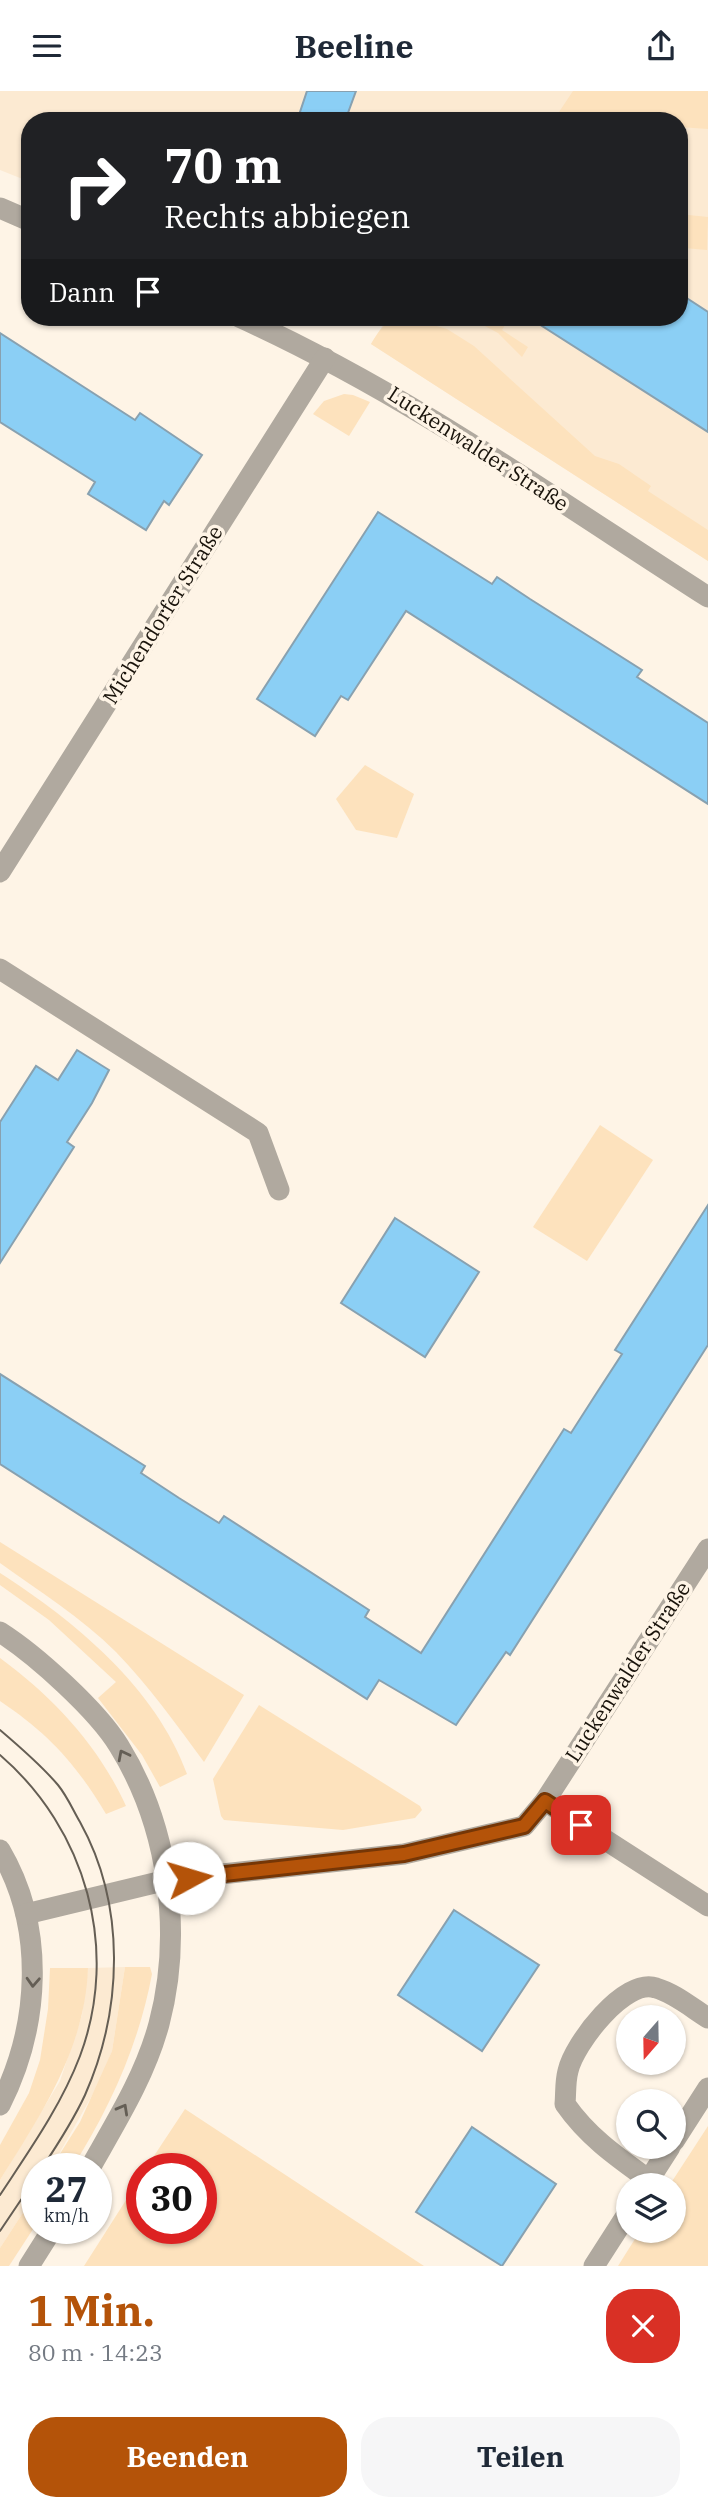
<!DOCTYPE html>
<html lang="de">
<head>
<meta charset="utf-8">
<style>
  :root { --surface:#fff; --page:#f6f6f7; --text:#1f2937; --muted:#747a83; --accent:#b45309 }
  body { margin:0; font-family:"IBM Plex Serif",serif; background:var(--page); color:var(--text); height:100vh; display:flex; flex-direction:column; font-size:26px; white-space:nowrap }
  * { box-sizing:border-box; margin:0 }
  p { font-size:23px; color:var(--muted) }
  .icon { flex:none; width:38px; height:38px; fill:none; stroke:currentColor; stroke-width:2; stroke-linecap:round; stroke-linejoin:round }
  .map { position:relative; height:2175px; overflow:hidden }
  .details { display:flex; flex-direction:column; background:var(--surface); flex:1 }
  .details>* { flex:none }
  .top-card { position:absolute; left:21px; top:21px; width:667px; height:214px; border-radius:28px; box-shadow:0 2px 5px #0004; background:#202124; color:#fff; overflow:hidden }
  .needle { width:46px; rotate:200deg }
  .buttons { position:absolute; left:616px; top:1914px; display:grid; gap:14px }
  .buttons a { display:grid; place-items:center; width:70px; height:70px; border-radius:50%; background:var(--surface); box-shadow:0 2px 5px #0004; font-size:35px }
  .speed { position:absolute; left:21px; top:2062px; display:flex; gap:14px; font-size:35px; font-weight:700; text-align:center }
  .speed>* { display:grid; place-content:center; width:91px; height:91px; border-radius:50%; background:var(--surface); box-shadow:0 2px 5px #0004; line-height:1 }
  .speed small { font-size:18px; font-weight:400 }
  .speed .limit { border:10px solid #d22; background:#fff; color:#111 }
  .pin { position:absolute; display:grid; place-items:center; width:60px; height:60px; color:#fff; margin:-30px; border-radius:14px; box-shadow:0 4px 10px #0006 }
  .me { position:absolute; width:77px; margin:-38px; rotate:84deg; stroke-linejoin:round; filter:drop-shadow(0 0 5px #0008) }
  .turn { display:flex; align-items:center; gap:24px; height:147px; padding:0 28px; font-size:32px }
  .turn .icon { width:91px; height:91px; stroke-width:2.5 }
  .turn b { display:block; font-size:49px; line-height:60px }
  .then { display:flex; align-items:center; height:66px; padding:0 28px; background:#0003; gap:14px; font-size:26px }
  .round { display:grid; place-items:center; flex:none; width:74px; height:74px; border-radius:28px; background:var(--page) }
  .headline { display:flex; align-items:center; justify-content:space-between; height:119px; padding:0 28px }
  h1 { font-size:42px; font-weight:800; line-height:52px; color:var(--accent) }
  .cta { display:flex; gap:14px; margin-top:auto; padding:14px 28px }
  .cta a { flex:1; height:80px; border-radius:28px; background:var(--accent); color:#fff; font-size:28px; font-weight:800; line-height:80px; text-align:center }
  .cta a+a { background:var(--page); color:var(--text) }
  header { display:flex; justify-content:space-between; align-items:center; height:91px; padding:0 28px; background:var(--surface); font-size:32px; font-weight:800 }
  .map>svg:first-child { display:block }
  .built { fill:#fcead2 }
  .green { fill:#fde2bd }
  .building { fill:#8bcff5; stroke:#88a1b0; stroke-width:2 }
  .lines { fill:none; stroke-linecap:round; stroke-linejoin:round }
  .minor { stroke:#b0a99f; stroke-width:21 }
  .tram { stroke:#655e54; stroke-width:2 }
  .oneway { stroke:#645e55 }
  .route-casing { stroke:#753606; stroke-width:18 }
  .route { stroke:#b45309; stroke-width:12 }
  .labels { text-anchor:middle; stroke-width:7; stroke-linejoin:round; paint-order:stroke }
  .street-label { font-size:21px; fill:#19130b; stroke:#fef4e6 }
</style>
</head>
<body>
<header><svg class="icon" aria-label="menu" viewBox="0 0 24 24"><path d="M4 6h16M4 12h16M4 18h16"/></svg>Beeline<svg class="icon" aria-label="share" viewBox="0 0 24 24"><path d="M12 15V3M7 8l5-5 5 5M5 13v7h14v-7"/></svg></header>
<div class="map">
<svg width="708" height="2175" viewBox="0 0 708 2175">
  <rect width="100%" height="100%" fill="#fef4e6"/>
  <!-- built -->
  <g class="built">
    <path d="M 0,0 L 708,0 L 708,470 L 371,253 L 383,234 L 376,226 L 679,226 L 679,30 L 30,30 L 30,91 L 0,79 Z"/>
    <path d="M 125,1876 L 112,1960 L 98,1994 L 51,2077 L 37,2077 L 37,2100 L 0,2157 L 0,2089 L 60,1990 L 82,1924 L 88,1877 Z"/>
  </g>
  <!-- green -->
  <g class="green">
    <path d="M 573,0 L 708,0 L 708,38 L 679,36 L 679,30 L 553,30 Z"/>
    <path d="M 679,123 L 708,126 L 707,159 L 684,157 L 683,173 L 679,179 Z"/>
    <path d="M 406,226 L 447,238 L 474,255 L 595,365 L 619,373 L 651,395 L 648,400 L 708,439 L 708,470 L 371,253 C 381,237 386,228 406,226 Z"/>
    <path d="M 468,226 L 510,226 L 502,239 L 528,256 L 522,266 L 498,242 Z"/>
    <path d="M 344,303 L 353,304 L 370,311 L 349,345 L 313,323 L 324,310 Z"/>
    <path d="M 365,674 L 414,703 L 397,747 L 356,739 L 336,708 Z"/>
    <path d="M 600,1034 L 653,1069 L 587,1170 L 533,1136 Z"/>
    <path d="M 0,1451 L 244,1604 L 204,1671 C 176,1633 149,1595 116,1561 C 82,1527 39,1500 0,1472 Z"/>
    <path d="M 0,1482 C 75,1530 156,1597 187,1683 L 160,1696 L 142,1664 L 98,1607 L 116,1591 L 49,1529 L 0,1494 Z"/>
    <path d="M 0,1567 C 54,1607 98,1654 126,1715 L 106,1723 C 76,1673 49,1643 0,1610 Z"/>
    <path d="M 259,1614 L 420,1715 L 422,1719 L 415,1727 L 343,1739 L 224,1729 L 221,1725 L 213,1688 Z"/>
    <path d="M 125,1876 L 150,1876 L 152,1883 C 139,1953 110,2017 72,2077 L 51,2077 L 80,2031 L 112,1960 Z"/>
    <path d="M 50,1877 L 88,1877 C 85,1958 42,2022 0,2089 L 0,2054 L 29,2002 L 40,1969 L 48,1918 Z"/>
    <path d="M 185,2018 L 424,2175 L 84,2175 L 142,2084 L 142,2137 L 201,2137 L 201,2077 L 146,2077 Z"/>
    <path d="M 708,2035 L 708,2175 L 618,2175 L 640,2140 L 674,2140 L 674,2095 L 669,2095 Z"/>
    <path d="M 37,2100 L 37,2132 L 9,2175 L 0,2175 L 0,2157 Z"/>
  </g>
  <!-- building -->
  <g class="building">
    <path d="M 307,0 L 356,0 L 345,30 L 297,30 Z"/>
    <path d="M 679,202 L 708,221 L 708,341 L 528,226 L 679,226 Z"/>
    <path d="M 0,242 L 135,329 L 140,322 L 202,364 L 169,414 L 164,410 L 146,439 L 88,403 L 95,391 L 0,331 Z"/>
    <path d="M 378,421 L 492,493 L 497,486 L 530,508 L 642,579 L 637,586 L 708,632 L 708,713 L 406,520 L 348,609 L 341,605 L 315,645 L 257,608 Z"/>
    <path d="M 77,959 L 109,979 L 92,1012 L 67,1051 L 74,1056 L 0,1172 L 0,1031 L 36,975 L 58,989 Z"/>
    <path d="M 708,1114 L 708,1254 L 510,1564 L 506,1561 L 456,1634 L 379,1589 L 367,1608 L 0,1373 L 0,1283 L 145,1375 L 141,1382 L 179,1407 L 219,1432 L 224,1425 L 369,1519 L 365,1526 L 421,1562 L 564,1338 L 571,1342 L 596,1303 L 622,1263 L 615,1259 Z"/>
    <path d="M 395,1127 L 479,1181 L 425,1266 L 341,1212 Z"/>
    <path d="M 454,1819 L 539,1874 L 482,1960 L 398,1904 Z"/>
    <path d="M 472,2036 L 556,2093 L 502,2175 L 416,2121 Z"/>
  </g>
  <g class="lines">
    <!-- minor -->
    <g class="minor">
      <path d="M 0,117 L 30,130"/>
      <path d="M 239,226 C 405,301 555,408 708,506"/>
      <path d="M 0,781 L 325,267"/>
      <path d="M 0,878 L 258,1042 L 279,1099"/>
      <path d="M 0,1541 C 36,1564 97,1619 119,1655 C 169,1736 183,1842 159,1933 C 145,1985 116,2031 90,2077"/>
      <path d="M 545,1710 L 708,1815"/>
      <path d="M 0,1759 C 46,1837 40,1935 0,2014"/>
      <path d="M 26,1823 L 167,1789 L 404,1763 L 524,1735 L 545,1710 L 708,1458"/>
      <path d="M 674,2050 L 708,1997"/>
      <path d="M 649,2089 C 617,2066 588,2046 565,2013 C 566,2003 565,1991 568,1980 C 574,1953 625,1886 656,1897 C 674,1902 692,1917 708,1927"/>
      <path d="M 645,2095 L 670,2056"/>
      <path d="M 29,2175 L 53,2137"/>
      <path d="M 594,2175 L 628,2122"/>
    </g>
    <!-- tram -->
    <g class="tram">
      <path d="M 0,1639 C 20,1656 41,1674 58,1694 C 67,1705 73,1719 80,1731 C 126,1814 123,1918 85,2004 C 73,2030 58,2053 42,2077"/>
      <path d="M 0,1664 C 86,1738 120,1858 80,1965 C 61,2015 29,2060 0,2104"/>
      <path d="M 0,2140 L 37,2085"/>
    </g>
  </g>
  <!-- one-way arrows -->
  <defs><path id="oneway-chevron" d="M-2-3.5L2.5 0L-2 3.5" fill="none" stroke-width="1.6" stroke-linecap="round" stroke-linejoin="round" transform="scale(1.75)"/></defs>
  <g class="oneway">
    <use href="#oneway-chevron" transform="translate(123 1664) rotate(-117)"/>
    <use href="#oneway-chevron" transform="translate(33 1891) rotate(93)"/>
    <use href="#oneway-chevron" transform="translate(123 2018) rotate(-61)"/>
  </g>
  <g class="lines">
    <!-- route casing -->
    <g class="route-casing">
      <path id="route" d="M 189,1787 L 404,1763 L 524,1735 L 545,1710 L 581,1734"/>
    </g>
    <!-- route -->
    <use href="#route" class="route"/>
  </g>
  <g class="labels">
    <!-- street labels -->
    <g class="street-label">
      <text transform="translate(478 358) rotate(33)" y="7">Luckenwalder Straße</text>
      <text transform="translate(163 524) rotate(-58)" y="7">Michendorfer Straße</text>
      <text transform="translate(628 1581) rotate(-57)" y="7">Luckenwalder Straße</text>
    </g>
  </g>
</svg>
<div class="buttons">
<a><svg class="needle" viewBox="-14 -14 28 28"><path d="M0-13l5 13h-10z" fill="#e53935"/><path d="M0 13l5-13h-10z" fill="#747a83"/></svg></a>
<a><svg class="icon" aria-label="search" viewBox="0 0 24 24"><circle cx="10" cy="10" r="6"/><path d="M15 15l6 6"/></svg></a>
<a><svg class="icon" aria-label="layers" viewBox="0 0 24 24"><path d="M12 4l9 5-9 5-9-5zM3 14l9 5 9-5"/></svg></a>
</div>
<div class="speed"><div>27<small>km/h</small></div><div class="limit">30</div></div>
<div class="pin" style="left:581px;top:1734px;background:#d93025"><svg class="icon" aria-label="arrive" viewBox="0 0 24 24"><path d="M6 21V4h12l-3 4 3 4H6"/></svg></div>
<svg class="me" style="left:189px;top:1787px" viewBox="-20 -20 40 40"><circle r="19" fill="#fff"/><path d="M0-13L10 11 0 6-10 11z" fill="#b45309"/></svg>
<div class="top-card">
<div class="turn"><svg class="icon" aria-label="right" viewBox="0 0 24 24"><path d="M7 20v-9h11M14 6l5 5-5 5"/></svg><div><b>70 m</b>Rechts abbiegen</div></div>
<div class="then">Dann<svg class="icon" aria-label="arrive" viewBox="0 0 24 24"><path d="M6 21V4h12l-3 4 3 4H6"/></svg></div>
</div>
</div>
<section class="details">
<div class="headline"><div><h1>1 Min.</h1><p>80 m · 14:23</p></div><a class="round" style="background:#d93025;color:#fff"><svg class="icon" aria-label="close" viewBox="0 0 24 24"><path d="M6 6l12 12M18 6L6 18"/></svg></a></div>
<div class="cta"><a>Beenden</a><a>Teilen</a></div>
</section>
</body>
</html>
